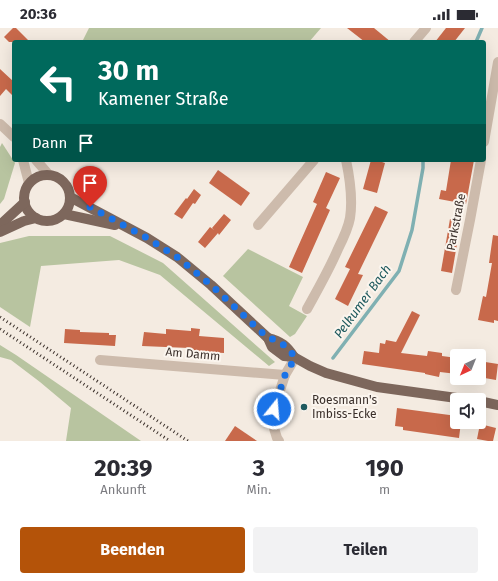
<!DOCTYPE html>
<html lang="de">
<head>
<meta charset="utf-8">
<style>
  :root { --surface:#fff; --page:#f2f2f3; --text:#2b2b33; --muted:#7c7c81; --accent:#b45309 }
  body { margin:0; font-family:"Fira Sans",sans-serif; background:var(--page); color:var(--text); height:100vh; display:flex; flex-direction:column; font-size:15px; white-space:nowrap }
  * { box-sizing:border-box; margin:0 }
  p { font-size:13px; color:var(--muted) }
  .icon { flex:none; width:22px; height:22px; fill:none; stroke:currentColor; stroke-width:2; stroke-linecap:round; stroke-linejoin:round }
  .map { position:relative; height:413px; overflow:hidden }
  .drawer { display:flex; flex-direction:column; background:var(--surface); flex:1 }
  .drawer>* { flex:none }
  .banner { position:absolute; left:12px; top:12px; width:474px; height:122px; border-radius:4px; box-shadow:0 4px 16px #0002; background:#00695c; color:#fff; overflow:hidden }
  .needle { width:26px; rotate:223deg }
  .tools { position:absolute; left:450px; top:321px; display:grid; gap:8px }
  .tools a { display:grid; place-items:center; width:36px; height:36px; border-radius:4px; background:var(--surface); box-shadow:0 4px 16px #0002; font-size:20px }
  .pin { position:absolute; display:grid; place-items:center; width:34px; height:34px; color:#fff; margin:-41px -17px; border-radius:50% 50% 50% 0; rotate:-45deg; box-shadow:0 0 4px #0007 }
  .pin .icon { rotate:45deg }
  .me { position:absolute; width:44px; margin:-22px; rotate:17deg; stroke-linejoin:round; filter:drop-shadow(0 0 3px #0008) }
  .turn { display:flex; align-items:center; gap:14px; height:84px; padding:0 20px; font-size:18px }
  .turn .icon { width:52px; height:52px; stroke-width:2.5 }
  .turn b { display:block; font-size:28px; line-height:34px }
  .then { display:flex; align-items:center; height:38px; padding:0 20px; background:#0003; gap:8px; font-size:15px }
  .eta { display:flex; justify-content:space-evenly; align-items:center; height:68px; text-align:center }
  .eta b { font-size:24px; font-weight:700; line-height:28px }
  .cta { display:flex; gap:8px; margin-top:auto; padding:8px 20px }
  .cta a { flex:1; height:46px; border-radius:4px; background:var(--accent); color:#fff; font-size:16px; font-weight:700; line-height:46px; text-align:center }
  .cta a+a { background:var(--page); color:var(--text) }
  .status { display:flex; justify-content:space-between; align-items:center; height:28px; padding:0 20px; background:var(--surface); direction:ltr }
  .status svg { height:11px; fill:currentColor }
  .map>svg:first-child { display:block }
  .green { fill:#b8c4a0 }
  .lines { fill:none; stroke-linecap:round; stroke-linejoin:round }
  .stream { stroke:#7fb0b2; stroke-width:3.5 }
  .building { fill:#c8694b }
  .minor { stroke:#cdbbac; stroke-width:10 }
  .major { stroke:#7d675c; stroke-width:10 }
  .rail { stroke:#3b302b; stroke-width:3; stroke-dasharray:1 3; stroke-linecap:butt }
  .route { stroke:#1a73e8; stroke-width:7; stroke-dasharray:0 12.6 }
  .poi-dot { fill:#1f5a5e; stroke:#fbf5ee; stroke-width:1.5 }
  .labels { text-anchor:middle; stroke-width:4; stroke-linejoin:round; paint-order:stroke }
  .street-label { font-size:12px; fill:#3b302b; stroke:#fbf5ee }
  .poi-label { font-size:12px; fill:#3b302b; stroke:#fbf5ee; text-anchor:start }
  .water-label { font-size:13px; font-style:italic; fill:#1f5a5e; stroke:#fbf5ee }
</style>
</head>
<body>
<div class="status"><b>20:36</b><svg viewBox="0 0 49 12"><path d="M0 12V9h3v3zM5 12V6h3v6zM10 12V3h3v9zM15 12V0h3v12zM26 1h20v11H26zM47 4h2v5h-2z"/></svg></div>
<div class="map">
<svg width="498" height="413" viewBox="0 0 498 413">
  <rect width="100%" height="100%" fill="#f4ebe1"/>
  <!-- green -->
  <g class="green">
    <path d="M 89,0 L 321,0 L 309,14 L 82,14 Z"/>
    <path d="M 2,115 L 15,135 L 4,171 L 0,176 L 0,119 Z"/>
    <path d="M 29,208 L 110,208 L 163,235 L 275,334 L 269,338 L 160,247 L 119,232 L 41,238 L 30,299 L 0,279 L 0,215 Z"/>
    <path d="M 248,221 L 303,249 L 289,278 L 307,288 L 295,306 L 290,309 L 223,248 Z"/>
    <path d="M 0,317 L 16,327 L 141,413 L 66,413 L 71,380 L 40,354 L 11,332 L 0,329 Z"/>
  </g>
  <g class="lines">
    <!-- stream -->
    <g class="stream">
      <path d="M 476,14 L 482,0"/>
      <path d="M 333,330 L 399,243 L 412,202 L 423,140 L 423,132"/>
    </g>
  </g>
  <!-- building -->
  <g class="building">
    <path d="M 13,0 L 16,0 L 30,14 L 9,14 L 4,9 Z"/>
    <path d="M 347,0 L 374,0 L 391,14 L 365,14 Z"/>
    <path d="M 446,0 L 465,0 L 454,14 L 435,14 Z"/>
    <path d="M 0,41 L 14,54 L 14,69 L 6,61 L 0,68 Z"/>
    <path d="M 371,132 L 383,132 L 382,134 L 385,135 L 377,165 L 363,161 Z"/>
    <path d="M 451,132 L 474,132 L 466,176 L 439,171 L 441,162 L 446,163 Z"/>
    <path d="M 218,142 L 250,165 L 241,178 L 209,155 Z"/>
    <path d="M 326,144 L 340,150 L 326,180 L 330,182 L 302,245 L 289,239 L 317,176 L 313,174 Z"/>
    <path d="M 194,161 L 201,167 L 195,176 L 193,175 L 182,191 L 174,186 L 186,170 L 187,171 Z"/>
    <path d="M 375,178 L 388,184 L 358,246 L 363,247 L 348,278 L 335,271 L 350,241 L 345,239 Z"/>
    <path d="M 224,186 L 231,192 L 219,207 L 218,205 L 205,220 L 198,214 L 210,199 L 214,202 L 212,200 Z"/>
    <path d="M 450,191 L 461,193 L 452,245 L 441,243 Z"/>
    <path d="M 493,207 L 498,208 L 498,293 L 494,292 L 494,295 L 478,292 L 483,268 L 486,269 L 492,235 L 489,235 Z"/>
    <path d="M 412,283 L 420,287 L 401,325 L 427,328 L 428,323 L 442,325 L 442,328 L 457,330 L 457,346 L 440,344 L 439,349 L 425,346 L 425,345 L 362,336 L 364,323 L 379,325 L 380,315 L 385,316 L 386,312 L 396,314 Z"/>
    <path d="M 191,300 L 200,301 L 199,308 L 224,310 L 224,325 L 189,323 L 189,320 L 142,318 L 144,304 L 166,306 L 166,301 L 191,303 Z"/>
    <path d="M 65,301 L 80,302 L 80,304 L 109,305 L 109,307 L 116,307 L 115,318 L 64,315 Z"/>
    <path d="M 479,333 L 498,336 L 496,352 L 479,349 Z"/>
    <path d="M 397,380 L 457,388 L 457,394 L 461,394 L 459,410 L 403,402 L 403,399 L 395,398 Z"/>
    <path d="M 480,396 L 496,400 L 493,413 L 488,413 L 477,411 Z"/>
    <path d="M 235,398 L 257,413 L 225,413 Z"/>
  </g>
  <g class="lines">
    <!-- minor -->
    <g class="minor">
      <path d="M 414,14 L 426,0"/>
      <path d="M 0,96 L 14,109"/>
      <path d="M 484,114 L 498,34"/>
      <path d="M 23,132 L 29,155"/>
      <path d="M 36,132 L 49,147"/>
      <path d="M 258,197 L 314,132"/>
      <path d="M 456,262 L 470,192 L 481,132"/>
      <path d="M 307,281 C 318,261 329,242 338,221 C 343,211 348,201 350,190 C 353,171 350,151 346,132"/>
      <path d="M 100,332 L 285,347"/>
      <path d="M 279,413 L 277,410 L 273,397 L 274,381 L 285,347 L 295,330"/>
    </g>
    <!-- major -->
    <g class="major">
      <circle cx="47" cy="170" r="23"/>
      <path d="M 70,169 L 147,210 L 177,229 L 211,257 L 268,310 L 272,319 L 284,328 L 294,329 L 310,338 L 326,345 L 377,359 L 471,372"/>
      <path d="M 64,186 L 115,197"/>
      <path d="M 0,197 L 25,174"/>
      <path d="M 0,204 L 24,193 L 36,190"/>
      <path d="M 268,310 C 281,313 287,318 294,329"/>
      <path d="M 479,373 L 498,377"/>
    </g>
    <!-- rail -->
    <g class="rail">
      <path d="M 0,289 L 188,413"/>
      <path d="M 0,301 L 170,413"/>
    </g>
  </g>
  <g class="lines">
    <!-- route -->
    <path class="route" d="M 90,179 L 147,210 L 177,229 L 211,257 L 268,310 L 277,312 L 289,321 L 295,330 L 285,347 L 274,381"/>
  </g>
  <!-- markers -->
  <circle class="poi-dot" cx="304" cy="379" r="4"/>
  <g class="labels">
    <!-- street labels -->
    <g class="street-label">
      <text transform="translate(456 194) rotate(-79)" y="4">Parkstraße</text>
      <text transform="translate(193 326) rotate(5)" y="4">Am Damm</text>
    </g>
    <!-- poi labels -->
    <g class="poi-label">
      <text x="312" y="376">Roesmann's<tspan x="312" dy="14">Imbiss-Ecke</tspan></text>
    </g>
    <!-- water labels -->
    <g class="water-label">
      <text transform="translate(362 273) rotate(-54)" y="5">Pelkumer Bach</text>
    </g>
  </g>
</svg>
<div class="tools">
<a><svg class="needle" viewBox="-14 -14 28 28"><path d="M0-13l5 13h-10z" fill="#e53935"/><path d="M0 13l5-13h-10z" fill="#7c7c81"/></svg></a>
<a><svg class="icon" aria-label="sound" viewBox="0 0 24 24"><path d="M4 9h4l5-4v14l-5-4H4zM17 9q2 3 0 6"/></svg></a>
</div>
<div class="pin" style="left:90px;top:179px;background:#d93025"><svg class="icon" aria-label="arrive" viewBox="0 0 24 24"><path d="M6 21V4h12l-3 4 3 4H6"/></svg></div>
<svg class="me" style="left:274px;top:381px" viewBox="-20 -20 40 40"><circle r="17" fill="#1a73e8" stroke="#fff" stroke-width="3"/><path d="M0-11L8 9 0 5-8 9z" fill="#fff"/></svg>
<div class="banner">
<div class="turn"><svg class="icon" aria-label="left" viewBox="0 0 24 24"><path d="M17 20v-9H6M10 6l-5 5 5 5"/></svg><div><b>30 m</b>Kamener Straße</div></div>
<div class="then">Dann<svg class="icon" aria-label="arrive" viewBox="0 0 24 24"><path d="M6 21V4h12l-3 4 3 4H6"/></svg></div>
</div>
</div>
<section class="drawer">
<div class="eta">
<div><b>20:39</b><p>Ankunft</p></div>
<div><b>3</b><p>Min.</p></div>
<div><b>190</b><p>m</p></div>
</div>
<div class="cta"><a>Beenden</a><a>Teilen</a></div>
</section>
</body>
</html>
